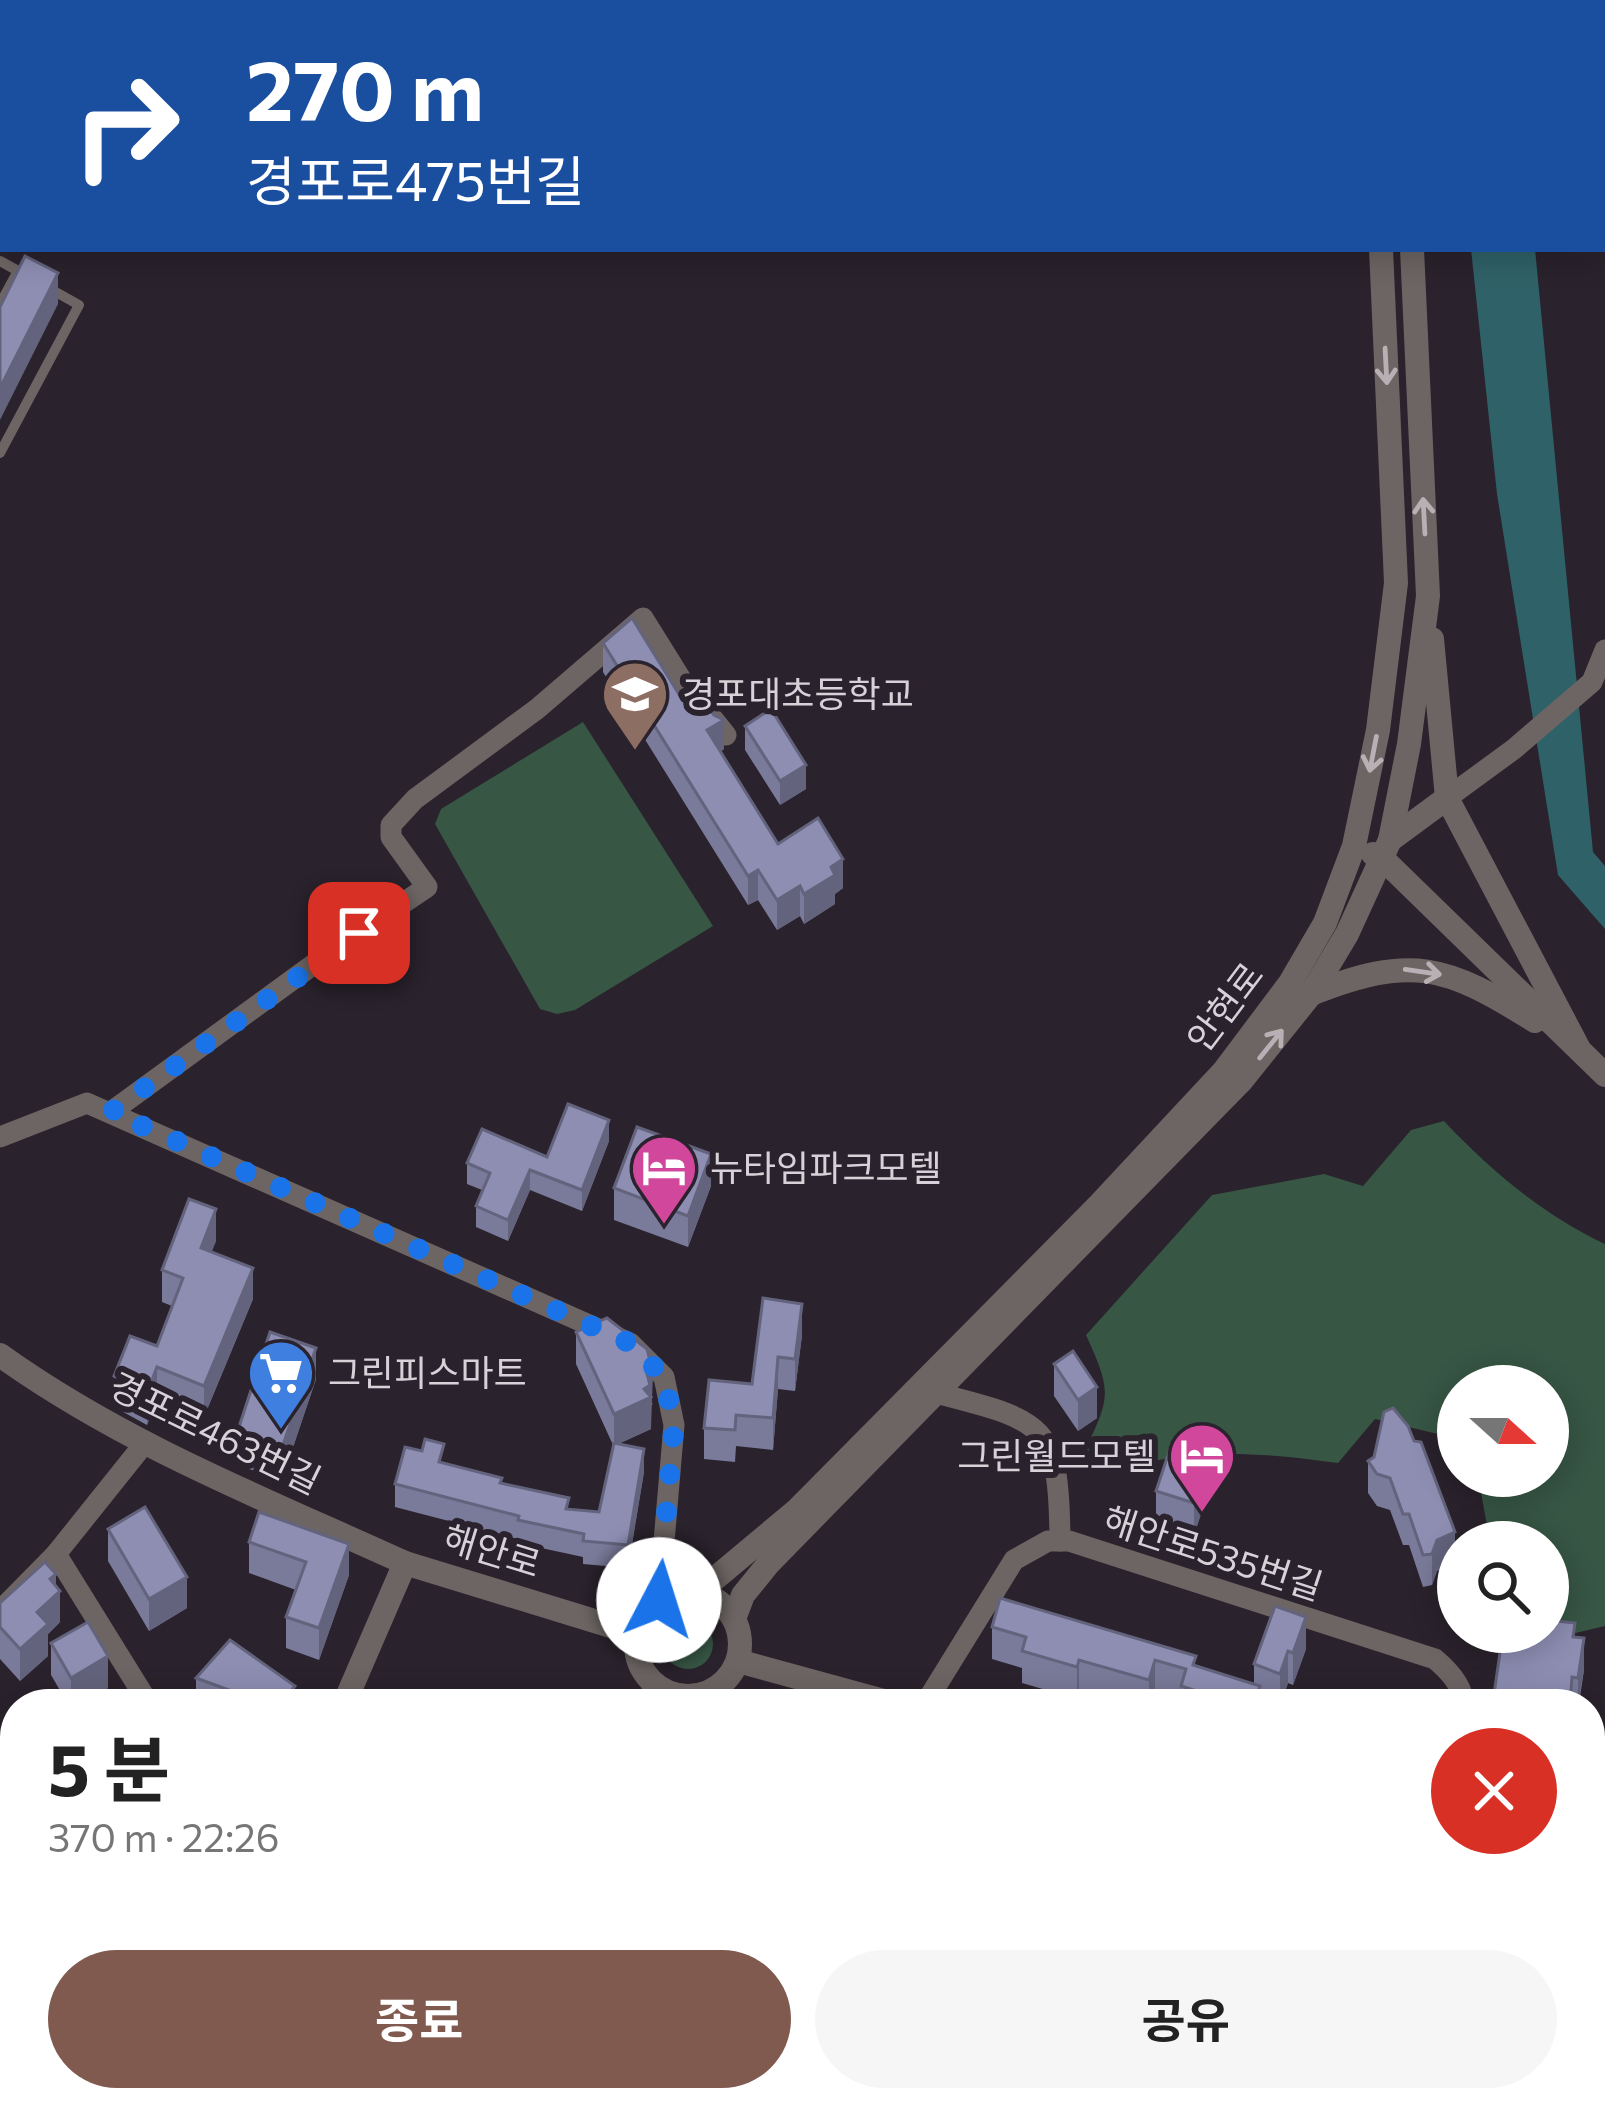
<!DOCTYPE html>
<html lang="ko">
<head>
<meta charset="utf-8">
<style>
  :root { --surface:#fff; --page:#f6f6f6; --text:#222; --muted:#767676; --accent:#805a4e }
  body { margin:0; font-family:Commissioner,"Noto Sans KR",sans-serif; background:var(--page); color:var(--text); height:100vh; display:flex; flex-direction:column; font-size:45px; white-space:nowrap }
  * { box-sizing:border-box; margin:0 }
  p { font-size:39px; color:var(--muted) }
  .icon { flex:none; width:66px; height:66px; fill:none; stroke:currentColor; stroke-width:2; stroke-linecap:round; stroke-linejoin:round }
  .map { position:relative; flex:1; overflow:hidden }
  .panel { position:absolute; left:0px; top:1689px; width:1605px; height:423px; display:flex; flex-direction:column; background:var(--surface); border-radius:48px 48px 0 0; box-shadow:0 6px 30px #0003 }
  .panel>* { flex:none }
  .banner { position:absolute; left:0px; top:0px; width:1605px; height:252px; box-shadow:0 6px 30px #0003; background:#1a4fa0; color:#fff; overflow:hidden }
  .needle { width:78px; rotate:111deg }
  .tools { position:absolute; left:1437px; top:1365px; display:grid; gap:24px }
  .tools a { display:grid; place-items:center; width:132px; height:132px; border-radius:50%; background:var(--surface); box-shadow:0 6px 30px #0003; font-size:60px }
  .pin { position:absolute; display:grid; place-items:center; width:102px; height:102px; color:#fff; margin:-51px; border-radius:24px; box-shadow:0 6px 18px #0006 }
  .me { position:absolute; width:132px; margin:-66px; rotate:5deg; stroke-linejoin:round; filter:drop-shadow(0 0 9px #0008) }
  .turn { display:flex; align-items:center; gap:42px; height:252px; padding:0 48px; font-size:54px }
  .turn .icon { width:156px; height:156px; stroke-width:2.5 }
  .turn b { display:block; font-size:84px; line-height:102px }
  .round { display:grid; place-items:center; flex:none; width:126px; height:126px; border-radius:63px; background:var(--page) }
  .overview { display:flex; align-items:center; justify-content:space-between; height:204px; padding:0 48px }
  h1 { font-size:72px; font-weight:700; line-height:90px }
  .cta { display:flex; gap:24px; margin-top:auto; padding:24px 48px }
  .cta a { flex:1; height:138px; border-radius:72px; background:var(--accent); color:#fff; font-size:48px; font-weight:700; line-height:138px; text-align:center }
  .cta a+a { background:var(--page); color:var(--text) }
  .map>svg:first-child { display:block }
  .green { fill:#375644 }
  .water { fill:#2f6268 }
  .lines { fill:none; stroke-linecap:round; stroke-linejoin:round }
  .service { stroke:#6c6563; stroke-width:10 }
  .minor { stroke:#6c6563; stroke-width:21 }
  .tertiary { stroke:#6c6563; stroke-width:24 }
  .wall { fill:#7a7a9a }
  .shaded-wall { fill:#63637d }
  .building { fill:#8e8eb3; stroke:#63637d; stroke-width:3 }
  .oneway { stroke:#b7b1b5 }
  .route { stroke:#1a73e8; stroke-width:21; stroke-dasharray:0 37.8 }
  .labels { text-anchor:middle; stroke-width:12; stroke-linejoin:round; paint-order:stroke }
  .poi-label { font-size:36px; fill:#d7d1d8; stroke:#2a222c; text-anchor:start }
  .street-label { font-size:36px; fill:#d7d1d8; stroke:#2a222c }
</style>
</head>
<body>
<div class="map">
<svg width="1605" height="2110" viewBox="0 0 1605 2110">
  <rect width="100%" height="100%" fill="#2a222c"/>
  <!-- green -->
  <g class="green">
    <path d="M 583,722 L 713,926 L 575,1010 L 557,1014 L 540,1009 L 435,824 L 441,809 Z"/>
    <path d="M 1444,1121 C 1491,1171 1542,1214 1605,1244 L 1605,1626 L 1546,1640 L 1548,1542 L 1490,1542 L 1478,1476 L 1548,1476 L 1548,1386 L 1458,1386 L 1458,1450 L 1446,1436 L 1375,1419 L 1338,1463 C 1250,1451 1190,1448 1104,1472 L 1083,1455 C 1110,1397 1113,1394 1086,1335 L 1212,1195 L 1324,1174 L 1363,1186 L 1411,1130 Z"/>
    <circle cx="688" cy="1644" r="25"/>
    <path d="M 1364,2097 L 1479,2097 L 1463,2110 L 1338,2110 Z"/>
  </g>
  <!-- water -->
  <path class="water" d="M 1471,249 L 1535,249 L 1593,852 L 1605,866 L 1605,929 L 1558,875 L 1497,494 Z"/>
  <g class="lines">
    <!-- service -->
    <g class="service">
      <path d="M 0,261 L 29,277"/>
      <path d="M 0,304 L 18,271"/>
      <path d="M 0,453 L 79,305 L 45,286"/>
      <path d="M 636,1704 L 653,1682"/>
      <path d="M 981,2097 L 1007,2100 L 1009,2097"/>
      <path d="M 378,2110 L 387,2097"/>
    </g>
    <!-- minor -->
    <g class="minor">
      <path d="M 1447,798 L 1514,749 L 1592,682 L 1605,650"/>
      <path d="M 111,1112 L 325,956 L 427,887 L 391,837 L 391,825 L 415,799 L 537,709 L 643,618 L 681,679 L 726,735"/>
      <path d="M 0,1137 L 87,1103 L 630,1343 L 664,1377 L 674,1425 L 659,1600"/>
      <path d="M 936,1393 C 1046,1421 1059,1424 1060,1541"/>
      <path d="M 56,1554 L 149,1704"/>
      <path d="M 0,1611 L 56,1554 L 144,1444"/>
      <path d="M 925,1704 L 1014,1560 L 1048,1541 L 1069,1541 L 1435,1659 C 1448,1670 1464,1686 1463,1704"/>
      <path d="M 0,1801 L 15,1792"/>
      <path d="M 1590,1942 L 1605,1935"/>
      <path d="M 1233,2110 L 1261,2097"/>
    </g>
    <!-- tertiary -->
    <g class="tertiary">
      <path d="M 1350,0 L 1351,3"/>
      <path d="M 1380,0 L 1380,3"/>
      <path d="M 1432,639 L 1447,798 L 1578,1047"/>
      <path d="M 1390,840 L 1447,798"/>
      <path d="M 1373,854 L 1383,859 L 1605,1075"/>
      <path d="M 1311,994 C 1412,954 1445,965 1535,1021"/>
      <path d="M 0,1355 C 124,1444 267,1500 405,1563"/>
      <path d="M 679,1592 L 712,1581 L 797,1510 L 1099,1205 L 1224,1071 L 1290,983 L 1325,923 L 1354,846 L 1378,730 L 1396,583 L 1381,249"/>
      <circle cx="688" cy="1644" r="52"/>
      <path d="M 734,1619 L 743,1595 L 769,1563 L 1242,1080 L 1311,994 L 1347,934 L 1390,840 L 1409,744 L 1428,596 L 1412,249"/>
      <path d="M 738,1661 L 895,1704"/>
      <path d="M 344,1704 L 405,1563 L 637,1634"/>
      <path d="M 1590,1839 L 1605,1837"/>
      <path d="M 0,2023 L 15,2038"/>
      <path d="M 58,2097 L 61,2110"/>
      <path d="M 105,2110 L 115,2097"/>
    </g>
  </g>
  <!-- wall -->
  <g class="wall">
    <path d="M 603,643 L 680,696 L 724,749 L 720,752 L 778,844 L 843,888 L 835,894 L 835,904 L 804,924 L 800,916 L 777,930 L 758,900 L 748,905 L 603,672 Z"/>
    <path d="M 745,726 L 806,789 L 780,805 L 745,750 Z"/>
    <path d="M 609,1141 L 582,1211 L 530,1190 L 508,1241 L 476,1227 L 476,1206 L 482,1190 L 467,1184 L 467,1163 L 547,1157 Z"/>
    <path d="M 711,1186 L 688,1247 L 614,1220 L 614,1188 Z"/>
    <path d="M 216,1241 L 211,1252 L 253,1299 L 204,1417 L 157,1399 L 147,1425 L 114,1407 L 114,1376 L 157,1346 L 172,1306 L 162,1302 L 162,1270 Z"/>
    <path d="M 576,1332 L 653,1404 L 651,1405 L 651,1429 L 618,1444 L 644,1472 L 628,1568 L 583,1564 L 583,1557 L 518,1543 L 518,1539 L 395,1507 L 395,1484 L 444,1463 L 569,1509 L 599,1512 L 613,1445 L 576,1364 Z"/>
    <path d="M 802,1335 L 795,1391 L 778,1389 L 773,1450 L 736,1446 L 735,1462 L 704,1459 L 704,1428 Z"/>
    <path d="M 1054,1364 L 1097,1418 L 1078,1431 L 1054,1396 Z"/>
    <path d="M 316,1379 L 282,1480 L 237,1465 L 237,1433 Z"/>
    <path d="M 1189,1453 L 1212,1481 L 1194,1535 L 1156,1523 L 1156,1491 Z"/>
    <path d="M 1374,1457 L 1455,1564 L 1437,1571 L 1432,1585 L 1423,1587 L 1409,1545 L 1403,1545 L 1390,1510 L 1377,1506 L 1368,1493 L 1368,1461 Z"/>
    <path d="M 108,1529 L 187,1608 L 149,1631 L 108,1561 Z"/>
    <path d="M 249,1542 L 349,1575 L 319,1660 L 286,1648 L 286,1617 L 296,1590 L 249,1573 Z"/>
    <path d="M 56,1586 L 60,1622 L 48,1634 L 48,1656 L 20,1681 L 0,1659 L 0,1603 Z"/>
    <path d="M 1275,1606 L 1306,1649 L 1293,1685 L 1288,1683 L 1281,1704 L 1260,1698 L 1260,1704 L 1181,1704 L 1181,1699 L 1155,1692 L 1151,1704 L 1123,1704 L 1079,1691 L 1077,1699 L 1022,1683 L 1022,1668 L 992,1659 L 992,1627 L 1196,1666 L 1254,1684 L 1254,1664 Z"/>
    <path d="M 1575,1637 L 1584,1670 L 1579,1704 L 1464,1704 L 1494,1694 Z"/>
    <path d="M 51,1643 L 108,1688 L 80,1704 L 68,1704 L 51,1675 Z"/>
    <path d="M 196,1678 L 295,1704 L 196,1704 Z"/>
    <path d="M 0,1829 L 15,1845 L 15,1990 L 0,1973 Z"/>
    <rect x="427" y="2097" width="120" height="13"/>
    <path d="M 610,2097 L 696,2097 L 696,2100 L 611,2104 Z"/>
    <path d="M 739,2097 L 862,2097 L 862,2110 L 740,2110 Z"/>
  </g>
  <!-- shaded-wall -->
  <g class="shaded-wall">
    <path d="M 58,273 L 58,304 L 0,420 L 0,388 Z"/>
    <path d="M 724,720 L 724,749 L 707,760 L 707,730 Z"/>
    <path d="M 806,765 L 806,789 L 780,805 L 780,781 Z"/>
    <path d="M 843,859 L 843,888 L 835,894 L 835,904 L 804,924 L 804,894 L 831,867 Z"/>
    <path d="M 758,870 L 758,900 L 748,905 L 748,876 Z"/>
    <path d="M 800,886 L 800,916 L 777,930 L 777,900 Z"/>
    <path d="M 609,1120 L 609,1141 L 582,1211 L 582,1190 Z"/>
    <path d="M 711,1154 L 711,1186 L 688,1247 L 688,1216 Z"/>
    <path d="M 530,1170 L 530,1190 L 508,1241 L 508,1220 Z"/>
    <path d="M 216,1209 L 216,1241 L 201,1280 L 201,1248 Z"/>
    <path d="M 253,1268 L 253,1299 L 204,1417 L 204,1386 Z"/>
    <path d="M 802,1304 L 802,1335 L 795,1391 L 795,1359 Z"/>
    <path d="M 316,1348 L 316,1379 L 282,1480 L 282,1448 Z"/>
    <path d="M 778,1357 L 778,1389 L 773,1450 L 773,1418 Z"/>
    <path d="M 157,1367 L 157,1399 L 147,1425 L 147,1393 Z"/>
    <path d="M 653,1373 L 651,1429 L 614,1446 L 614,1414 L 647,1374 Z"/>
    <path d="M 1097,1387 L 1097,1418 L 1078,1431 L 1078,1400 Z"/>
    <path d="M 644,1449 L 644,1472 L 628,1568 L 628,1545 Z"/>
    <path d="M 1212,1449 L 1212,1481 L 1194,1535 L 1194,1503 Z"/>
    <path d="M 1455,1532 L 1455,1564 L 1437,1571 L 1432,1585 L 1432,1554 L 1437,1540 Z"/>
    <path d="M 349,1544 L 349,1575 L 319,1660 L 319,1628 Z"/>
    <path d="M 56,1574 L 56,1595 L 60,1591 L 60,1622 L 48,1634 L 48,1656 L 20,1681 L 20,1649 L 50,1579 Z"/>
    <path d="M 187,1577 L 187,1608 L 149,1631 L 149,1599 Z"/>
    <path d="M 1306,1617 L 1306,1649 L 1293,1685 L 1293,1653 Z"/>
    <path d="M 1584,1638 L 1584,1670 L 1578,1704 L 1578,1678 Z"/>
    <path d="M 1288,1651 L 1288,1683 L 1280,1704 L 1280,1674 Z"/>
    <path d="M 108,1656 L 108,1688 L 80,1704 L 71,1704 L 71,1678 Z"/>
    <path d="M 1079,1660 L 1079,1691 L 1077,1699 L 1077,1667 Z"/>
    <path d="M 1155,1660 L 1155,1692 L 1151,1704 L 1149,1704 L 1149,1680 Z"/>
    <path d="M 295,1686 L 295,1704 L 280,1704 Z"/>
    <path d="M 1605,1890 L 1605,1922 L 1590,1928 L 1590,1896 Z"/>
  </g>
  <!-- building -->
  <g class="building">
    <path d="M 25,256 L 58,273 L 0,388 L 0,307 Z"/>
    <path d="M 632,618 L 680,696 L 693,688 L 714,715 L 724,720 L 707,730 L 778,844 L 818,818 L 843,859 L 831,867 L 835,875 L 804,894 L 800,886 L 777,900 L 758,870 L 748,876 L 603,643 Z"/>
    <path d="M 771,709 L 806,765 L 780,781 L 745,726 Z"/>
    <path d="M 568,1104 L 609,1120 L 582,1190 L 530,1170 L 508,1220 L 476,1206 L 490,1173 L 467,1163 L 482,1129 L 547,1157 Z"/>
    <path d="M 637,1127 L 711,1154 L 688,1216 L 614,1188 Z"/>
    <path d="M 189,1199 L 216,1209 L 201,1248 L 253,1268 L 204,1386 L 157,1367 L 147,1393 L 114,1376 L 130,1336 L 157,1346 L 183,1278 L 162,1270 Z"/>
    <path d="M 763,1298 L 802,1304 L 795,1359 L 778,1357 L 773,1418 L 736,1415 L 735,1430 L 704,1428 L 709,1380 L 752,1384 Z"/>
    <path d="M 607,1318 L 647,1349 L 653,1373 L 647,1374 L 650,1385 L 644,1389 L 651,1397 L 614,1414 L 576,1332 Z"/>
    <path d="M 270,1332 L 316,1348 L 282,1448 L 237,1433 Z"/>
    <path d="M 1073,1351 L 1097,1387 L 1078,1400 L 1054,1364 Z"/>
    <path d="M 1393,1408 L 1408,1426 L 1414,1441 L 1421,1442 L 1455,1532 L 1437,1540 L 1432,1554 L 1423,1555 L 1409,1514 L 1403,1514 L 1390,1478 L 1377,1474 L 1368,1461 L 1374,1457 L 1384,1412 Z"/>
    <path d="M 425,1439 L 444,1444 L 439,1462 L 502,1478 L 500,1483 L 569,1498 L 566,1509 L 599,1512 L 614,1443 L 644,1449 L 628,1545 L 583,1541 L 584,1534 L 518,1520 L 519,1516 L 395,1484 L 405,1447 L 422,1451 Z"/>
    <path d="M 1192,1443 L 1212,1449 L 1194,1503 L 1156,1491 L 1171,1446 L 1189,1453 Z"/>
    <path d="M 145,1507 L 187,1577 L 149,1599 L 108,1529 Z"/>
    <path d="M 259,1512 L 349,1544 L 319,1628 L 286,1617 L 306,1562 L 249,1542 Z"/>
    <path d="M 45,1562 L 56,1574 L 50,1579 L 60,1591 L 37,1612 L 48,1624 L 20,1649 L 0,1627 L 0,1603 Z"/>
    <path d="M 1000,1598 L 1196,1656 L 1193,1665 L 1260,1686 L 1254,1704 L 1200,1703 L 1200,1692 L 1181,1686 L 1186,1669 L 1155,1660 L 1149,1680 L 1079,1660 L 1077,1667 L 1022,1651 L 1026,1637 L 992,1627 Z"/>
    <path d="M 1275,1606 L 1306,1617 L 1293,1653 L 1288,1651 L 1280,1674 L 1254,1664 Z"/>
    <path d="M 1548,1620 L 1575,1623 L 1573,1637 L 1584,1638 L 1578,1678 L 1572,1677 L 1570,1704 L 1464,1704 L 1464,1693 L 1494,1694 L 1503,1632 L 1548,1632 Z"/>
    <path d="M 88,1622 L 108,1656 L 71,1678 L 51,1643 Z"/>
    <path d="M 230,1640 L 295,1686 L 280,1704 L 267,1704 L 196,1678 Z"/>
    <path d="M 1307,1697 L 1330,1704 L 1304,1704 Z"/>
    <path d="M 0,1829 L 15,1845 L 15,1958 L 0,1942 Z"/>
    <path d="M 1605,1856 L 1605,1890 L 1590,1896 L 1590,1863 Z"/>
    <path d="M 428,2097 L 547,2097 L 547,2101 L 532,2102 L 532,2108 L 429,2110 Z"/>
    <path d="M 889,2097 L 976,2097 L 991,2104 L 988,2110 L 888,2110 L 884,2108 Z"/>
    <path d="M 396,2099 L 418,2110 L 391,2110 Z"/>
  </g>
  <!-- one-way arrows -->
  <defs><path id="oneway-shaft" d="M-6 0H5M1.5-3L5.5 0L1.5 3" fill="none" stroke-width="1.6" stroke-linecap="round" stroke-linejoin="round" transform="scale(3)"/></defs>
  <g class="oneway">
    <use href="#oneway-shaft" transform="translate(1386 366) rotate(87)"/>
    <use href="#oneway-shaft" transform="translate(1424 516) rotate(-93)"/>
    <use href="#oneway-shaft" transform="translate(1373 754) rotate(101)"/>
    <use href="#oneway-shaft" transform="translate(1423 972) rotate(8)"/>
    <use href="#oneway-shaft" transform="translate(1271 1044) rotate(-51)"/>
  </g>
  <g class="lines">
    <!-- route -->
    <path class="route" d="M 359,933 L 111,1112 L 630,1343 L 664,1377 L 674,1425 L 659,1600"/>
  </g>
  <!-- icons -->
  <defs>
    <g id="school-pin" transform="scale(3.45)"><path d="M0 17L-7.5 6A9.5 9.5 0 1 1 7.5 6Z" fill="#8d6e63" stroke="#2a222c"/><path d="M0-5L7-2L0 1L-7-2ZM-4 1L0 2.5L4 1V4Q0 6-4 4Z" fill="#fff"/></g>
    <g id="hotel-pin" transform="scale(3.45)"><path d="M0 17L-7.5 6A9.5 9.5 0 1 1 7.5 6Z" fill="#d1479c" stroke="#2a222c"/><path d="M-6-4.5h1.5V1H6V5H4.5V3h-9V5H-6ZM-4 0a1.8 1.8 0 1 1 3.6 0ZM.5 0V-2.5h3Q6-2.5 6 0Z" fill="#fff"/></g>
    <g id="supermarket-pin" transform="scale(3.45)"><path d="M0 17L-7.5 6A9.5 9.5 0 1 1 7.5 6Z" fill="#3f7fe0" stroke="#2a222c"/><path d="M-6-5.5h2.5l.6 2H6L4.5 2H-2.5L-4.4-4H-6ZM-1.5 3.2a1.3 1.3 0 1 0 .1 0ZM3 3.2a1.3 1.3 0 1 0 .1 0Z" fill="#fff"/></g>
  </defs>
  <g fill-rule="evenodd">
    <use href="#school-pin" x="635" y="694"/>
    <use href="#hotel-pin" x="664" y="1168"/>
    <use href="#supermarket-pin" x="281" y="1373"/>
    <use href="#hotel-pin" x="1202" y="1456"/>
  </g>
  <g class="labels">
    <!-- poi labels -->
    <g class="poi-label">
      <text x="682" y="707">경포대초등학교</text>
      <text x="710" y="1181">뉴타임파크모텔</text>
      <text x="328" y="1386">그린피스마트</text>
      <text x="1156" y="1469" text-anchor="end">그린월드모텔</text>
    </g>
    <!-- street labels -->
    <g class="street-label">
      <text transform="translate(1225 1007) rotate(-53)" y="13">안현로</text>
      <text transform="translate(215 1433) rotate(26)" y="13">경포로463번길</text>
      <text transform="translate(492 1551) rotate(17)" y="13">해안로</text>
      <text transform="translate(1213 1553) rotate(18)" y="13">해안로535번길</text>
    </g>
  </g>
</svg>
<div class="tools">
<a><svg class="needle" viewBox="-14 -14 28 28"><path d="M0-13l5 13h-10z" fill="#e53935"/><path d="M0 13l5-13h-10z" fill="#767676"/></svg></a>
<a><svg class="icon" aria-label="search" viewBox="0 0 24 24"><circle cx="10" cy="10" r="6"/><path d="M15 15l6 6"/></svg></a>
</div>
<div class="pin" style="left:359px;top:933px;background:#d93025"><svg class="icon" aria-label="arrive" viewBox="0 0 24 24"><path d="M6 21V4h12l-3 4 3 4H6"/></svg></div>
<svg class="me" style="left:659px;top:1600px" viewBox="-20 -20 40 40"><circle r="19" fill="#fff"/><path d="M0-13L10 11 0 6-10 11z" fill="#1a73e8"/></svg>
<div class="banner">
<div class="turn"><svg class="icon" aria-label="right" viewBox="0 0 24 24"><path d="M7 20v-9h11M14 6l5 5-5 5"/></svg><div><b>270 m</b>경포로475번길</div></div>
</div>
<section class="panel">
<div class="overview"><div><h1>5 분</h1><p>370 m · 22:26</p></div><a class="round" style="background:#d93025;color:#fff"><svg class="icon" aria-label="close" viewBox="0 0 24 24"><path d="M6 6l12 12M18 6L6 18"/></svg></a></div>
<div class="cta"><a>종료</a><a>공유</a></div>
</section>
</div>
</body>
</html>
